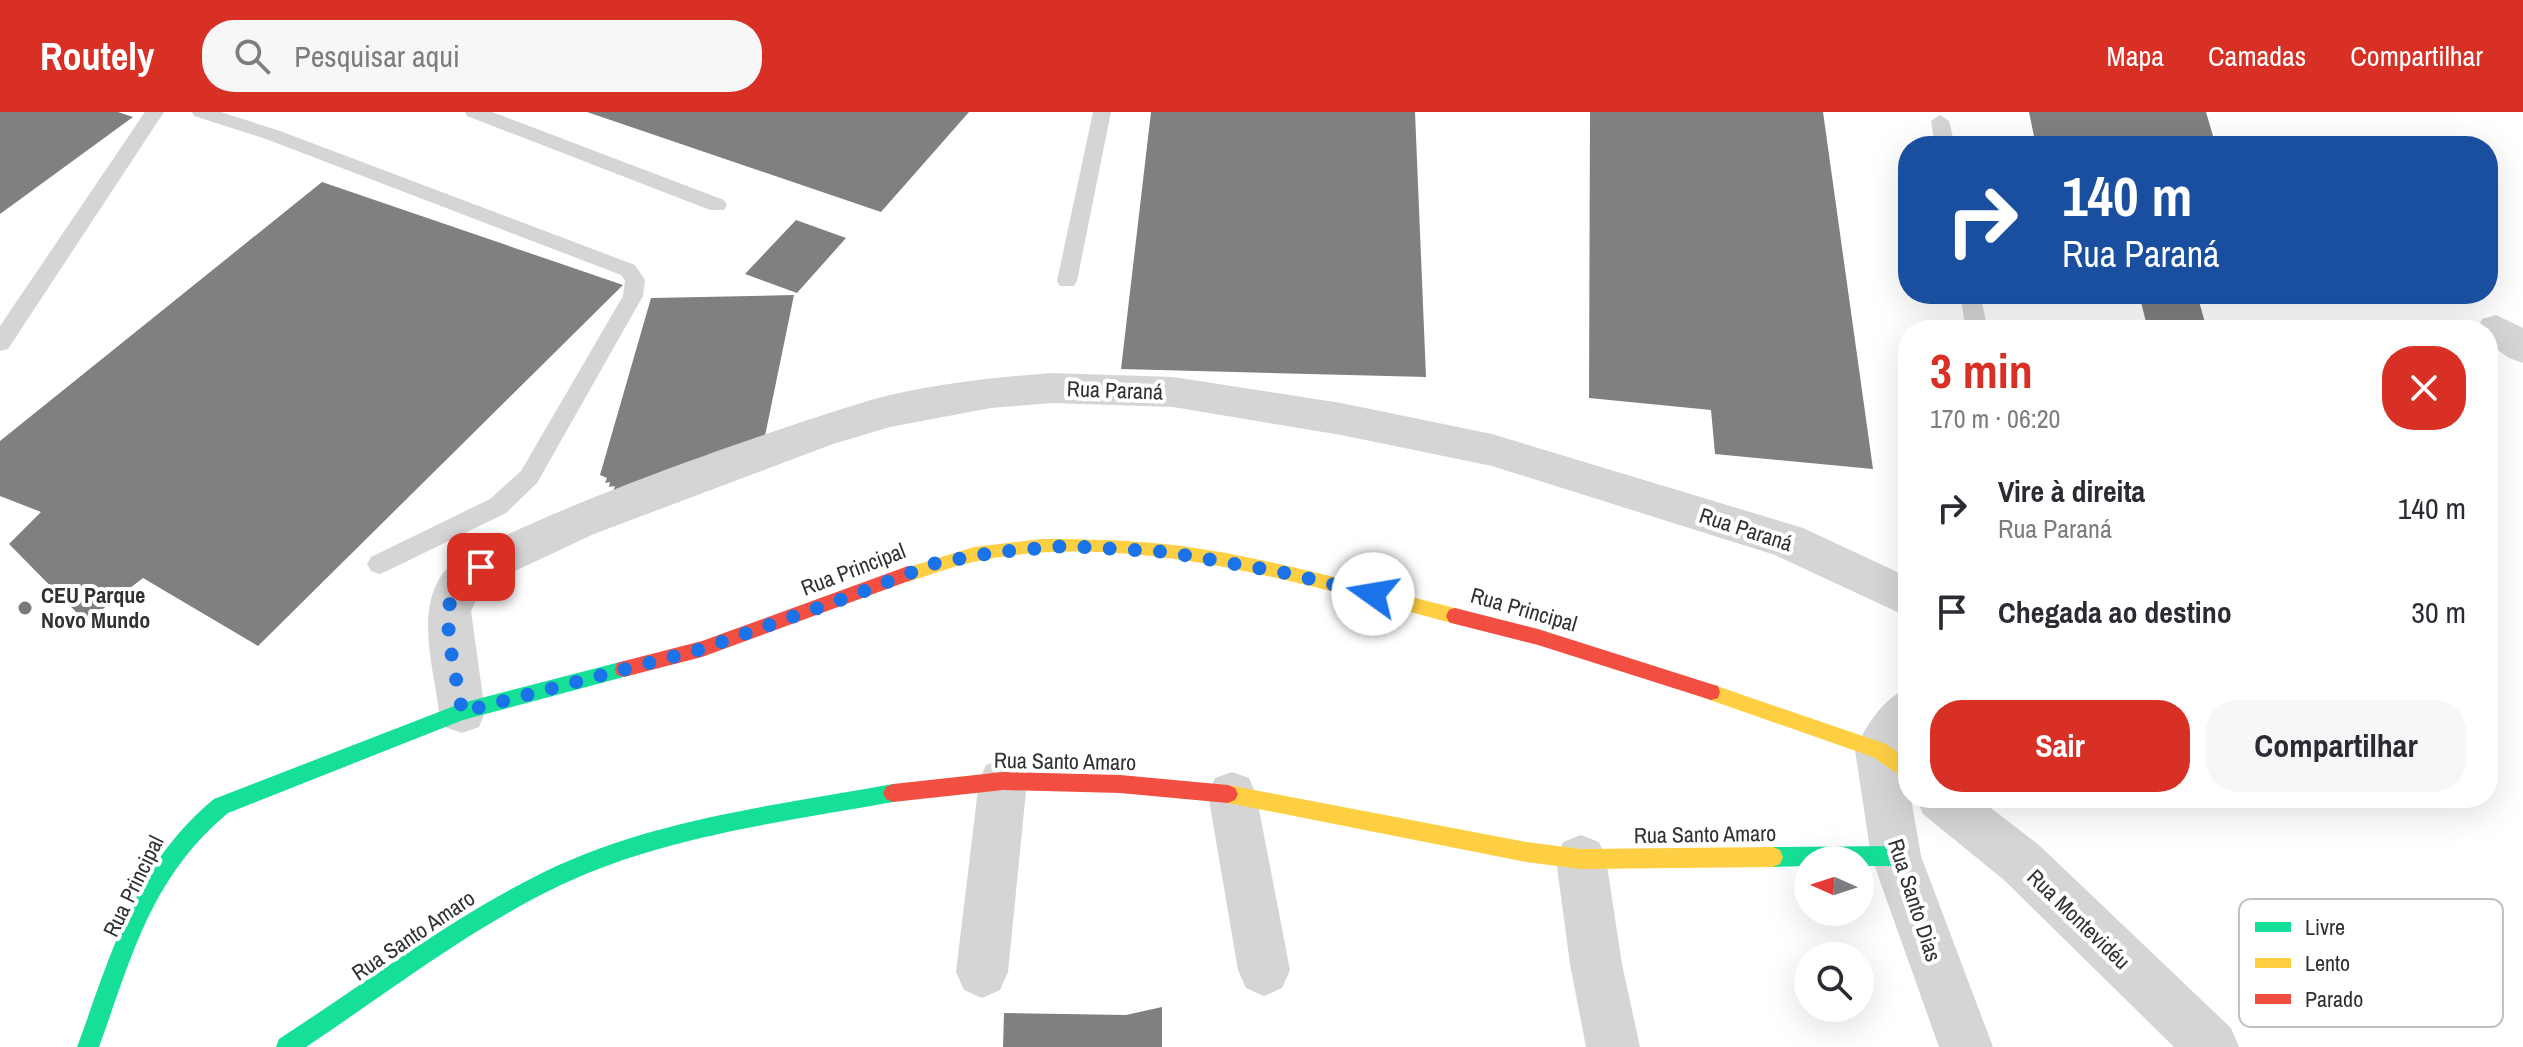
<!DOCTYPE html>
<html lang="pt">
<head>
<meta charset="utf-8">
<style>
  :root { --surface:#fff; --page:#f7f7f7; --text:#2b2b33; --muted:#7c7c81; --accent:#d93025 }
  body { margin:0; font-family:"Archivo Narrow",sans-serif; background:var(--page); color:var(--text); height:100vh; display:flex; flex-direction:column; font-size:30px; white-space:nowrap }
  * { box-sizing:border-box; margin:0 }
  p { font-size:26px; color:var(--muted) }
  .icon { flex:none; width:44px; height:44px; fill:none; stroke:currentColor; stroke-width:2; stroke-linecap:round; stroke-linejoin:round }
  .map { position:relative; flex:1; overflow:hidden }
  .side { position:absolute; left:1898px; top:208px; width:600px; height:488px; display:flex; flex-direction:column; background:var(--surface); border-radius:32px; box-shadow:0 8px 32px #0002 }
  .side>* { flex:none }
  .hud { position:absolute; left:1898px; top:24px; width:600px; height:168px; border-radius:32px; box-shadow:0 8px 32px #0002; background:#1a4fa0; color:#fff; overflow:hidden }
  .needle { width:52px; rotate:273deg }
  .controls { position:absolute; left:1794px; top:734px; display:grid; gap:16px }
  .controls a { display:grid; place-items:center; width:80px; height:80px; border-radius:50%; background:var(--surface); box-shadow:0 8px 32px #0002; font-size:40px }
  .pin { position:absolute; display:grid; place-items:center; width:68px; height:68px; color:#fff; margin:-34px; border-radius:16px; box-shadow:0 4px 12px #0006 }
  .me { position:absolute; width:88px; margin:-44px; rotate:283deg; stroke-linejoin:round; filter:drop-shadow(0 0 6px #0008) }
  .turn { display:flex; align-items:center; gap:28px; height:168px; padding:0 32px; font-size:36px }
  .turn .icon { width:104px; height:104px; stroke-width:2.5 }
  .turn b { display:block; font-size:56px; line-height:68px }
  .round { display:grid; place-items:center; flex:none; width:84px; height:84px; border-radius:32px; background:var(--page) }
  .overview { display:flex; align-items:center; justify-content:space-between; height:136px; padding:0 32px }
  h1 { font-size:48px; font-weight:700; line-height:60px; color:var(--accent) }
  .action { display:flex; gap:16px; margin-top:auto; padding:16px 32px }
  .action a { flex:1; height:92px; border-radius:32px; background:var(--accent); color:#fff; font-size:32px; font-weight:700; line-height:92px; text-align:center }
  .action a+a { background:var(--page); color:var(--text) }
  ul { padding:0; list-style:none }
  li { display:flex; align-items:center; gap:24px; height:104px; padding:0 32px }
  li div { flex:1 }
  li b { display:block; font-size:30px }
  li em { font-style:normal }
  header { display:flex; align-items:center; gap:48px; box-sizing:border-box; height:112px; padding:0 40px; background:var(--accent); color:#fff }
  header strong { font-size:38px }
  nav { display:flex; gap:44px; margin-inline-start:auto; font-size:28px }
  .search { width:560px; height:72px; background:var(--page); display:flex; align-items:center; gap:20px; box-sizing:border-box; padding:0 28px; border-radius:32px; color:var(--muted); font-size:30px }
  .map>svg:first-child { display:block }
  .building { fill:#808080 }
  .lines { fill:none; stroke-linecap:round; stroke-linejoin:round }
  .lane { fill:#d5d5d5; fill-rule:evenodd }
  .street { fill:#d5d5d5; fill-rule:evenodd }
  .fast { fill:#16e098; fill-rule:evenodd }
  .slow { fill:#ffcf43; fill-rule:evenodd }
  .jam { fill:#f24e42; fill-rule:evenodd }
  .route { stroke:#1a73e8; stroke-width:14; stroke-dasharray:0 25.2 }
  .poi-dot { fill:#797979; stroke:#fff; stroke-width:3 }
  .labels { text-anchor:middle; stroke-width:8; stroke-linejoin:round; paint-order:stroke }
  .street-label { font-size:22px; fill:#313131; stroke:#fff }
  .poi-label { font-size:22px; font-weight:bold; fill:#313131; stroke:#fff; text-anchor:start }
  .key { fill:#fff; stroke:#c1c1c1; stroke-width:2 }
  .key-label { font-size:22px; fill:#313131 }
</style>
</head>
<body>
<header>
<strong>Routely</strong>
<div class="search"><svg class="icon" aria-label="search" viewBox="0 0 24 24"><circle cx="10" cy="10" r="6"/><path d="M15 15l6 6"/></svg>Pesquisar aqui</div>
<nav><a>Mapa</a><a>Camadas</a><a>Compartilhar</a></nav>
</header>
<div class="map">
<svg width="2523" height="935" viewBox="0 0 2523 935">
  <rect width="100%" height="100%" fill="#fff"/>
  <!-- building -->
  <g class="building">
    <path d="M 0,0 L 118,0 L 133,5 L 0,102 Z"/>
    <path d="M 587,0 L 969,0 L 881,100 Z"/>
    <path d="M 1151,0 L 1415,0 L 1426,265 L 1121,257 Z"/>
    <path d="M 1590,0 L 1823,0 L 1873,357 L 1715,342 L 1711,298 L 1589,286 Z"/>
    <path d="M 2029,0 L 2206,0 L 2216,34 L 2036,34 Z"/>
    <path d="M 322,70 L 623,173 L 258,534 L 143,466 L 86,510 L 9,432 L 41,400 L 0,384 L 0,329 Z"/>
    <path d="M 796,108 L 846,126 L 797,181 L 745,162 Z"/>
    <path d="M 2139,182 L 2197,182 L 2207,218 L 2148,218 Z"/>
    <path d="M 794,183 L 765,324 L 613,379 L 615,374 L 609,375 L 610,370 L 605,371 L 607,366 L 600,363 L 651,186 Z"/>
    <path d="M 1162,895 L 1162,935 L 1003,935 L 1004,901 L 1126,903 Z"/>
  </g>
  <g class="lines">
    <!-- lane -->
    <g class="lane">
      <path d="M 145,0 L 164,0 L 8,237 L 0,239 L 0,214 Z"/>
      <path d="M 192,0 L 221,0 L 280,19 L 635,153 L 645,168 L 643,184 L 537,371 L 506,401 L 387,459 L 379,462 L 371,459 L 367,452 L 371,445 L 490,387 L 521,359 L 623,184 L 625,169 L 621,163 L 266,27 L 194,4 Z"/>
      <path d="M 465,0 L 492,0 L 724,88 L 727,93 L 724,98 L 710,98 L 467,4 Z"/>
      <path d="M 1093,0 L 1111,0 L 1077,169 L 1074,174 L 1060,174 L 1057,169 Z"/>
      <path d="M 1940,3 L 1949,9 L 1955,34 L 1935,34 L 1931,9 Z"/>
      <path d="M 1960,182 L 1980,182 L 1988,218 L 1966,218 Z"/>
    </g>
    <!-- street -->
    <g class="street">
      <path d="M 2496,203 L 2523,216 L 2523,251 L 2509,246 L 2488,231 L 2488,218 L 2477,218 L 2482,207 Z"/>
      <path d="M 1052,261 L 1173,265 L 1341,291 L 1492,322 L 1803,416 L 1908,465 L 1908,505 L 1775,443 L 1492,354 L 1341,323 L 1173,295 L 1052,291 L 991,296 L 890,315 L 833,332 L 594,422 L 496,468 L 480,480 L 471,499 L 485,600 L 479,615 L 462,621 L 445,615 L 439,600 C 434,557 416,502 441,464 C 468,421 824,299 890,283 C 943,271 998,265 1052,261 Z"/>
      <path d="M 1908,576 L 1908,636 L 1903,642 L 1908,686 L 1911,686 L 1921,744 L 1993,935 L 1939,935 L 1871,744 L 1855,638 C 1866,614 1883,586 1908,576 Z"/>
      <path d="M 1003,647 L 1020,653 L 1027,669 L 1008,860 L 1000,878 L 982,886 L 964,878 L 956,860 L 979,669 L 986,653 Z"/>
      <path d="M 1232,660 L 1249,666 L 1256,682 L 1290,858 L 1282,876 L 1264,884 L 1246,876 L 1238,858 L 1208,682 L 1215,666 Z"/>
      <path d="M 1916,686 L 1978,686 L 2040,734 L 2231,916 L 2239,935 L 2174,935 L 2004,768 L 1923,702 Z"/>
      <path d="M 1581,723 L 1599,730 L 1606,747 L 1622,852 L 1640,935 L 1586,935 L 1570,852 L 1556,747 L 1563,730 Z"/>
    </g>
    <!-- fast -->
    <g class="fast">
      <path d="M 624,549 L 631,551 L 633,557 L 631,563 L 463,608 L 228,701 C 151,765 132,844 99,935 L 77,935 C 112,841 134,753 214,687 L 462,591 Z"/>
      <path d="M 893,672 L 900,675 L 903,681 L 900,687 L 893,690 C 783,710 666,724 563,772 C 472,815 390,879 306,935 L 276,935 L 279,927 C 367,870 452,805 546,759 C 654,707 777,693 893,672 Z"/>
      <path d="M 1896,734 L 1903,737 L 1906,744 L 1903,751 L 1896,754 L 1860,754 L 1860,748 L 1808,748 L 1808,754 L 1773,755 L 1766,752 L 1763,745 L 1766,738 L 1773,735 Z"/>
    </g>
    <!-- slow -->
    <g class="slow">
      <path d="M 1042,427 C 1089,427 1135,428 1182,434 C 1274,447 1365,473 1455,496 L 1461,498 L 1464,504 L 1461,510 L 1455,512 C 1305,473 1128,416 973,450 C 951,455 929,463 908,470 L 902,467 L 899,462 L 902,457 L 974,435 Z"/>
      <path d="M 1711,572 L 1886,632 L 1908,648 L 1908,669 L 1873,645 L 1704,586 L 1702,580 L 1704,574 Z"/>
      <path d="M 1228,673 L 1526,730 L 1581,737 L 1773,735 L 1780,738 L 1783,745 L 1780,752 L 1773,755 L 1581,757 L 1526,750 L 1228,691 L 1221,688 L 1218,682 L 1221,676 Z"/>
    </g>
    <!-- jam -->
    <g class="jam">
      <path d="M 908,454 L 914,457 L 917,462 L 914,467 L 702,545 L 624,565 L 617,563 L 615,557 L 617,551 L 624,549 L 702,529 Z"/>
      <path d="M 1455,496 L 1538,517 L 1711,572 L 1718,574 L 1720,580 L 1718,586 L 1711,588 L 1538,533 L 1455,512 L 1449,510 L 1446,504 L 1449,498 Z"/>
      <path d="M 1003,660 L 1120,663 L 1228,673 L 1235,676 L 1238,682 L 1235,688 L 1228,691 L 1120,681 L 1003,678 L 893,690 L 886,687 L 883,681 L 886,675 L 893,672 Z"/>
    </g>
  </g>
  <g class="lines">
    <!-- route -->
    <path class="route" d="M 481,455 C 468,463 456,472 451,487 C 442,515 458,570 462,600 L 702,537 L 854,483 L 936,451 L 997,440 L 1066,434 L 1167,440 L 1286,461 L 1373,482"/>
  </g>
  <!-- markers -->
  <circle class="poi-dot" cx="25" cy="496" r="8"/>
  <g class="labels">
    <!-- street labels -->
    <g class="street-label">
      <text transform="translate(1115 278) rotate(2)" y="8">Rua Paraná</text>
      <text transform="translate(1746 417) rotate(18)" y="8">Rua Paraná</text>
      <text transform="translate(853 457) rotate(-21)" y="8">Rua Principal</text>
      <text transform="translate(1524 497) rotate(16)" y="8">Rua Principal</text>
      <text transform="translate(1065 649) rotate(1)" y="8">Rua Santo Amaro</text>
      <text transform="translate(1705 722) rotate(-1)" y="8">Rua Santo Amaro</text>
      <text transform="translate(133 774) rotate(-64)" y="8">Rua Principal</text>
      <text transform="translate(1915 788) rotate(72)" y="8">Rua Santo Dias</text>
      <text transform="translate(2079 807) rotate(44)" y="8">Rua Montevidéu</text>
      <text transform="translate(413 823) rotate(-34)" y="8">Rua Santo Amaro</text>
    </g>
    <!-- poi labels -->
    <g class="poi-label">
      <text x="41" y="491">CEU Parque<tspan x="41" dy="25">Novo Mundo</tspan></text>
    </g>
  </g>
  <!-- legend -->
  <rect x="2239" y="787" width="264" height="128" rx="12" class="key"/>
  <rect x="2255" y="810" width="36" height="10" fill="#16e098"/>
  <rect x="2255" y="846" width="36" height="10" fill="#ffcf43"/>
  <rect x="2255" y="882" width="36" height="10" fill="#f24e42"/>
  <g class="key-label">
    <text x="2305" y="823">Livre</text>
    <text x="2305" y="859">Lento</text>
    <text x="2305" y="895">Parado</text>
  </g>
</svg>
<div class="controls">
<a><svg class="needle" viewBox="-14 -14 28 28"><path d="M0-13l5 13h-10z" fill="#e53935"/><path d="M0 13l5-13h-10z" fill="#7c7c81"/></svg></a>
<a><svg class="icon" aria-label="search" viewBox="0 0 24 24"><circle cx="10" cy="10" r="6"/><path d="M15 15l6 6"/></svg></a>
</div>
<div class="pin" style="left:481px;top:455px;background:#d93025"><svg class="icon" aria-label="arrive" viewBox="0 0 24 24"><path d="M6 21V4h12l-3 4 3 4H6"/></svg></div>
<svg class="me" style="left:1373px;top:482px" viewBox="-20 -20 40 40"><circle r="19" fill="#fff"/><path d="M0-13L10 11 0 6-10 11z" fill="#1a73e8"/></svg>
<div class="hud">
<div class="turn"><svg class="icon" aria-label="right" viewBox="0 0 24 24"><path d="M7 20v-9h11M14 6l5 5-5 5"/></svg><div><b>140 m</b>Rua Paraná</div></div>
</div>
<section class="side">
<div class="overview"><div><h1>3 min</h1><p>170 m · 06:20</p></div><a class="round" style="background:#d93025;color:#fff"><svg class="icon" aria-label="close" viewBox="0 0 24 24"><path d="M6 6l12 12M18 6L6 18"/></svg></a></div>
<ul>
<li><svg class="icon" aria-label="right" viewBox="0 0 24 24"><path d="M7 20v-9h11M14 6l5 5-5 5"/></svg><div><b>Vire à direita</b><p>Rua Paraná</p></div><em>140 m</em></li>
<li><svg class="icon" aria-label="arrive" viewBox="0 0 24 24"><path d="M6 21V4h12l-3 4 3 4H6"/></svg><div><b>Chegada ao destino</b></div><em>30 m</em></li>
</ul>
<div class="action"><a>Sair</a><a>Compartilhar</a></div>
</section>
</div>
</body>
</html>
